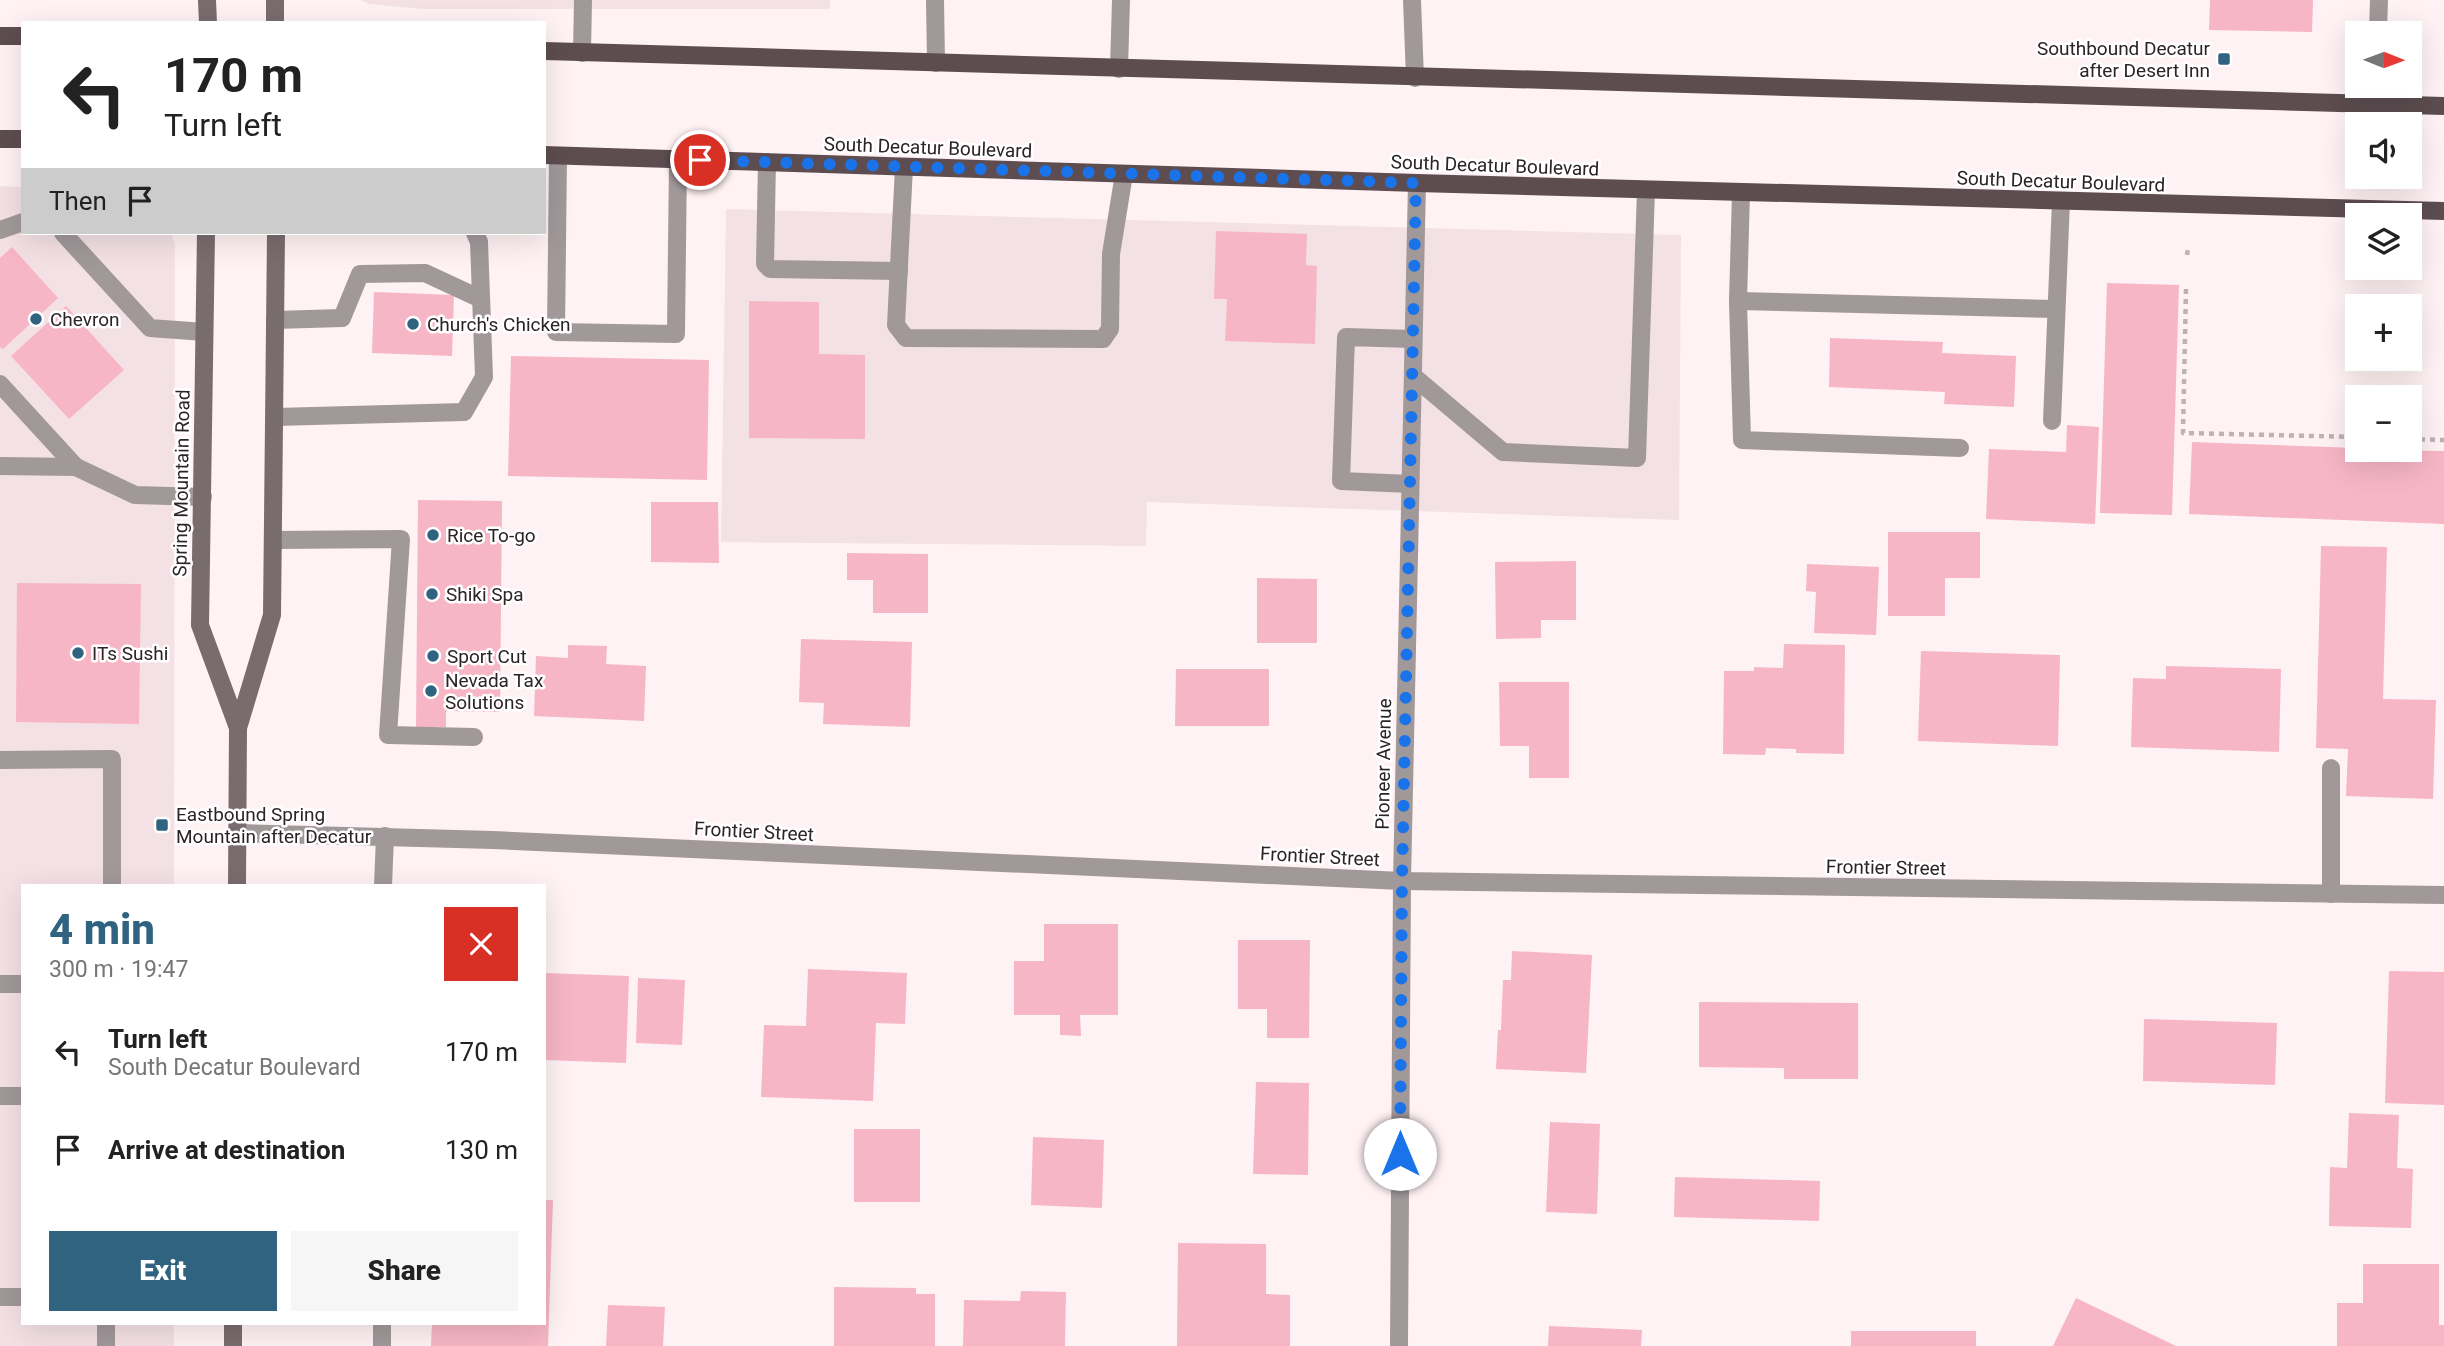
<!DOCTYPE html>
<html lang="en">
<head>
<meta charset="utf-8">
<style>
  :root { --surface:#fff; --page:#f6f6f6; --text:#222; --muted:#767676; --accent:#2f6380 }
  body { margin:0; font-family:Roboto,sans-serif; background:var(--page); color:var(--text); height:100vh; display:flex; flex-direction:column; font-size:26px; white-space:nowrap }
  * { box-sizing:border-box; margin:0 }
  p { font-size:23px; color:var(--muted) }
  .icon { flex:none; width:38px; height:38px; fill:none; stroke:currentColor; stroke-width:2; stroke-linecap:round; stroke-linejoin:round }
  .map { position:relative; flex:1; overflow:hidden }
  .side { position:absolute; left:21px; top:884px; width:525px; height:441px; display:flex; flex-direction:column; background:var(--surface); border-radius:0px; box-shadow:0 7px 28px #0002 }
  .side>* { flex:none }
  .banner { position:absolute; left:21px; top:21px; width:525px; height:214px; border-radius:0px; box-shadow:0 7px 28px #0002; background:#fff; color:var(--text); overflow:hidden }
  .needle { width:46px; rotate:91deg }
  .tools { position:absolute; left:2345px; top:21px; display:grid; gap:14px }
  .tools a { display:grid; place-items:center; width:77px; height:77px; border-radius:0px; background:var(--surface); box-shadow:0 7px 28px #0002; font-size:35px }
  .pin { position:absolute; display:grid; place-items:center; width:60px; height:60px; color:#fff; margin:-30px; border:4px solid #fff; border-radius:50%; box-shadow:0 2px 7px #0007 }
  .me { position:absolute; width:77px; margin:-38px; rotate:0deg; stroke-linejoin:round; filter:drop-shadow(0 0 5px #0008) }
  .turn { display:flex; align-items:center; gap:24px; height:147px; padding:0 28px; font-size:32px }
  .turn .icon { width:91px; height:91px; stroke-width:2.5 }
  .turn b { display:block; font-size:49px; line-height:60px }
  .then { display:flex; align-items:center; height:66px; padding:0 28px; background:#0003; gap:14px; font-size:26px }
  .round { display:grid; place-items:center; flex:none; width:74px; height:74px; border-radius:0px; background:var(--page) }
  .headline { display:flex; align-items:center; justify-content:space-between; height:119px; padding:0 28px }
  h1 { font-size:42px; font-weight:800; line-height:52px; color:var(--accent) }
  .primary-button { display:flex; gap:14px; margin-top:auto; padding:14px 28px }
  .primary-button a { flex:1; height:80px; border-radius:0px; background:var(--accent); color:#fff; font-size:28px; font-weight:800; line-height:80px; text-align:center }
  .primary-button a+a { background:var(--page); color:var(--text) }
  ul { padding:0; list-style:none }
  li { display:flex; align-items:center; gap:21px; height:98px; padding:0 28px }
  li div { flex:1 }
  li b { display:block; font-size:26px }
  li em { font-style:normal }
  .map>svg:first-child { display:block }
  .built { fill:#f4e1e5 }
  .building { fill:#f7b6c5 }
  .lines { fill:none; stroke-linecap:round; stroke-linejoin:round }
  .path { stroke:#bdb1b3; stroke-width:4.5; stroke-dasharray:5 5; stroke-linecap:butt }
  .lane { stroke:#a1989a; stroke-width:18 }
  .street { stroke:#a1989a; stroke-width:18 }
  .secondary { stroke:#796c6f; stroke-width:18 }
  .primary { stroke:#5d4d51; stroke-width:18 }
  .route { stroke:#1a73e8; stroke-width:12; stroke-dasharray:0 21.6 }
  .poi-dot { fill:#2f6380; stroke:#fff; stroke-width:2.5 }
  .labels { text-anchor:middle; stroke-width:5; stroke-linejoin:round; paint-order:stroke }
  .poi-label { font-size:19px; fill:#2b2325; stroke:#fff; text-anchor:start }
  .street-label { font-size:19px; fill:#2b2325; stroke:#fff }
</style>
</head>
<body>
<div class="map">
<svg width="2444" height="1346" viewBox="0 0 2444 1346">
  <rect width="100%" height="100%" fill="#fff2f4"/>
  <!-- built -->
  <g class="built">
    <path d="M 360,0 L 830,0 L 830,9 L 423,9 L 369,4 Z"/>
    <path d="M 0,186 L 23,187 L 23,233 L 171,233 L 175,245 L 174,885 L 23,886 L 23,1323 L 174,1323 L 174,1346 L 0,1346 Z"/>
    <path d="M 726,209 L 1681,235 L 1679,520 L 1147,502 L 1146,546 L 721,542 Z"/>
  </g>
  <!-- building -->
  <g class="building">
    <path d="M 2210,0 L 2313,0 L 2312,32 L 2209,30 Z"/>
    <path d="M 1216,231 L 1307,234 L 1306,265 L 1317,266 L 1315,344 L 1225,341 L 1227,299 L 1214,299 Z"/>
    <path d="M 12,247 L 58,298 L 3,349 L 0,347 L 0,258 Z"/>
    <path d="M 2107,283 L 2179,285 L 2172,515 L 2100,513 Z"/>
    <path d="M 374,292 L 454,295 L 452,356 L 372,353 Z"/>
    <path d="M 749,301 L 819,302 L 819,354 L 865,355 L 865,439 L 749,438 Z"/>
    <path d="M 66,306 L 124,370 L 69,419 L 11,356 Z"/>
    <path d="M 1830,338 L 1943,342 L 1942,353 L 2016,356 L 2014,407 L 1944,404 L 1945,392 L 1829,387 Z"/>
    <path d="M 511,356 L 709,360 L 707,480 L 508,476 Z"/>
    <path d="M 2067,425 L 2099,427 L 2095,524 L 1986,519 L 1989,449 L 2066,452 Z"/>
    <path d="M 2192,442 L 2357,448 L 2357,450 L 2444,451 L 2444,524 L 2189,514 Z"/>
    <path d="M 418,500 L 502,501 L 500,712 L 446,711 L 446,727 L 416,727 Z"/>
    <path d="M 651,502 L 718,502 L 719,563 L 651,562 Z"/>
    <path d="M 1888,532 L 1980,532 L 1980,578 L 1945,578 L 1945,616 L 1888,616 Z"/>
    <path d="M 2321,546 L 2387,547 L 2383,699 L 2436,700 L 2433,799 L 2346,796 L 2348,749 L 2316,748 Z"/>
    <path d="M 847,553 L 928,554 L 928,613 L 873,613 L 873,580 L 847,580 Z"/>
    <path d="M 1576,561 L 1576,620 L 1541,620 L 1541,638 L 1496,639 L 1495,562 Z"/>
    <path d="M 1807,564 L 1879,567 L 1876,635 L 1814,633 L 1816,592 L 1806,591 Z"/>
    <path d="M 1257,578 L 1317,579 L 1317,643 L 1257,643 Z"/>
    <path d="M 17,583 L 141,584 L 139,724 L 16,722 Z"/>
    <path d="M 801,639 L 912,642 L 910,727 L 823,724 L 824,703 L 799,702 Z"/>
    <path d="M 1784,644 L 1845,645 L 1844,754 L 1796,753 L 1796,749 L 1766,748 L 1765,755 L 1723,754 L 1724,671 L 1754,671 L 1754,667 L 1783,668 Z"/>
    <path d="M 568,645 L 607,646 L 606,664 L 646,666 L 644,721 L 534,716 L 536,656 L 568,658 Z"/>
    <path d="M 1921,651 L 2060,655 L 2058,746 L 1918,741 Z"/>
    <path d="M 2166,666 L 2281,669 L 2279,752 L 2131,747 L 2133,678 L 2166,679 Z"/>
    <path d="M 1176,669 L 1269,669 L 1269,726 L 1175,726 Z"/>
    <path d="M 1499,682 L 1569,682 L 1569,778 L 1529,778 L 1529,746 L 1500,746 Z"/>
    <path d="M 1044,924 L 1118,924 L 1118,1015 L 1080,1015 L 1081,1036 L 1060,1035 L 1060,1015 L 1014,1015 L 1014,961 L 1044,961 Z"/>
    <path d="M 1238,940 L 1310,940 L 1309,1038 L 1267,1038 L 1267,1009 L 1238,1009 Z"/>
    <path d="M 1512,951 L 1592,955 L 1586,1073 L 1496,1069 L 1498,1030 L 1501,1030 L 1503,980 L 1511,980 Z"/>
    <path d="M 808,969 L 907,973 L 905,1024 L 876,1023 L 873,1101 L 761,1097 L 764,1025 L 806,1026 Z"/>
    <path d="M 2389,971 L 2444,972 L 2444,1105 L 2385,1103 Z"/>
    <path d="M 544,973 L 629,976 L 626,1063 L 544,1060 Z"/>
    <path d="M 638,978 L 685,980 L 682,1045 L 636,1043 Z"/>
    <path d="M 1699,1002 L 1858,1003 L 1858,1079 L 1784,1079 L 1784,1068 L 1699,1067 Z"/>
    <path d="M 2144,1019 L 2277,1023 L 2275,1085 L 2143,1081 Z"/>
    <path d="M 1256,1082 L 1309,1083 L 1308,1175 L 1253,1174 Z"/>
    <path d="M 2349,1113 L 2399,1115 L 2397,1168 L 2413,1169 L 2411,1228 L 2329,1226 L 2330,1167 L 2347,1168 Z"/>
    <path d="M 1550,1122 L 1600,1124 L 1597,1214 L 1546,1212 Z"/>
    <rect x="854" y="1129" width="66" height="73"/>
    <path d="M 1033,1137 L 1104,1140 L 1102,1208 L 1031,1205 Z"/>
    <path d="M 1675,1177 L 1820,1181 L 1819,1221 L 1674,1217 Z"/>
    <path d="M 544,1200 L 553,1200 L 548,1346 L 431,1346 L 432,1323 L 544,1323 Z"/>
    <path d="M 1178,1243 L 1266,1244 L 1266,1294 L 1290,1295 L 1290,1346 L 1177,1346 Z"/>
    <path d="M 2363,1264 L 2439,1264 L 2439,1325 L 2444,1325 L 2444,1346 L 2337,1346 L 2337,1303 L 2363,1303 Z"/>
    <path d="M 834,1287 L 916,1288 L 916,1294 L 935,1294 L 935,1346 L 834,1346 Z"/>
    <path d="M 1021,1291 L 1066,1292 L 1065,1346 L 963,1346 L 964,1300 L 1020,1301 Z"/>
    <path d="M 2076,1298 L 2176,1346 L 2053,1346 Z"/>
    <path d="M 608,1305 L 665,1307 L 663,1346 L 606,1346 Z"/>
    <path d="M 1549,1326 L 1642,1330 L 1641,1346 L 1548,1346 Z"/>
    <rect x="1851" y="1331" width="125" height="15"/>
  </g>
  <g class="lines">
    <!-- path -->
    <g class="path">
      <path d="M 2187,255 L 2188,249"/>
      <path d="M 2186,289 L 2183,433 L 2357,437"/>
      <path d="M 2410,439 L 2444,440"/>
    </g>
    <!-- lane -->
    <g class="lane">
      <path d="M 935,0 L 936,63"/>
      <path d="M 2378,33 L 2379,0"/>
      <path d="M 582,53 L 583,0"/>
      <path d="M 1119,69 L 1121,0"/>
      <path d="M 2377,105 L 2378,86"/>
      <path d="M 558,156 L 556,332 L 676,334 L 678,159"/>
      <path d="M 767,162 L 765,264 L 770,269 L 899,271"/>
      <path d="M 904,167 L 896,325 L 906,338 L 1103,339 L 1110,329 L 1111,254 L 1124,174"/>
      <path d="M 1741,193 L 1738,301 L 2056,309"/>
      <path d="M 0,230 L 23,222"/>
      <path d="M 63,233 L 150,328 L 204,332"/>
      <path d="M 1738,301 L 1742,440 L 1960,448"/>
      <path d="M 275,320 L 342,318 L 360,274 L 425,273 L 481,299"/>
      <path d="M 1413,376 L 1503,452 L 1637,458 L 1646,190"/>
      <path d="M 0,384 L 76,467"/>
      <path d="M 275,417 L 464,412 L 484,377 L 479,242 L 475,233"/>
      <path d="M 2052,421 L 2061,201"/>
      <path d="M 0,466 L 76,467 L 135,495 L 203,497"/>
      <path d="M 1410,484 L 1341,481 L 1346,337 L 1413,339"/>
      <path d="M 273,540 L 401,539 L 388,735 L 474,737"/>
      <path d="M 0,760 L 112,759 L 112,886"/>
      <path d="M 2331,768 L 2331,894"/>
      <path d="M 383,886 L 385,836"/>
      <path d="M 0,984 L 23,984"/>
      <path d="M 0,1096 L 23,1096"/>
      <path d="M 0,1297 L 23,1297"/>
      <path d="M 106,1323 L 106,1346"/>
      <path d="M 382,1346 L 382,1323"/>
    </g>
    <!-- street -->
    <g class="street">
      <path d="M 1412,0 L 1415,78"/>
      <path d="M 237,833 L 493,840 L 1402,881 L 2444,895"/>
      <path d="M 1399,1346 L 1402,881 L 1417,183"/>
    </g>
    <!-- secondary -->
    <g class="secondary">
      <path d="M 207,0 L 208,23"/>
      <path d="M 275,0 L 275,23"/>
      <path d="M 206,233 L 200,625 L 238,728"/>
      <path d="M 237,886 L 238,728 L 272,615 L 276,233"/>
      <path d="M 233,1346 L 233,1323"/>
    </g>
    <!-- primary -->
    <g class="primary">
      <path d="M 0,36 L 23,36"/>
      <path d="M 544,51 L 2444,106"/>
      <path d="M 0,139 L 23,139"/>
      <path d="M 544,155 L 1417,183 L 2444,211"/>
    </g>
  </g>
  <g class="lines">
    <!-- route -->
    <path class="route" d="M 700,160 L 1416,183 L 1402,881 L 1400,1154"/>
  </g>
  <!-- markers -->
  <g class="poi-dot">
    <rect x="2217" y="52" width="14" height="14" rx="3.5"/>
    <circle cx="36" cy="319" r="7"/>
    <circle cx="413" cy="324" r="7"/>
    <circle cx="433" cy="535" r="7"/>
    <circle cx="432" cy="594" r="7"/>
    <circle cx="78" cy="653" r="7"/>
    <circle cx="433" cy="656" r="7"/>
    <circle cx="431" cy="691" r="7"/>
    <rect x="155" y="818" width="14" height="14" rx="3.5"/>
  </g>
  <g class="labels">
    <!-- poi labels -->
    <g class="poi-label">
      <text x="2210" y="55" text-anchor="end">Southbound Decatur<tspan x="2210" dy="22">after Desert Inn</tspan></text>
      <text x="50" y="326">Chevron</text>
      <text x="427" y="331">Church's Chicken</text>
      <text x="447" y="542">Rice To-go</text>
      <text x="446" y="601">Shiki Spa</text>
      <text x="92" y="660">ITs Sushi</text>
      <text x="447" y="663">Sport Cut</text>
      <text x="445" y="687">Nevada Tax<tspan x="445" dy="22">Solutions</tspan></text>
      <text x="176" y="821">Eastbound Spring<tspan x="176" dy="22">Mountain after Decatur</tspan></text>
    </g>
    <!-- street labels -->
    <g class="street-label">
      <text transform="translate(928 147) rotate(2)" y="7">South Decatur Boulevard</text>
      <text transform="translate(1495 165) rotate(2)" y="7">South Decatur Boulevard</text>
      <text transform="translate(2061 181) rotate(2)" y="7">South Decatur Boulevard</text>
      <text transform="translate(181 483) rotate(-89)" y="7">Spring Mountain Road</text>
      <text transform="translate(1383 764) rotate(-89)" y="7">Pioneer Avenue</text>
      <text transform="translate(754 831) rotate(3)" y="7">Frontier Street</text>
      <text transform="translate(1320 856) rotate(3)" y="7">Frontier Street</text>
      <text transform="translate(1886 867) rotate(1)" y="7">Frontier Street</text>
    </g>
  </g>
</svg>
<div class="tools">
<a><svg class="needle" viewBox="-14 -14 28 28"><path d="M0-13l5 13h-10z" fill="#e53935"/><path d="M0 13l5-13h-10z" fill="#767676"/></svg></a>
<a><svg class="icon" aria-label="sound" viewBox="0 0 24 24"><path d="M4 9h4l5-4v14l-5-4H4zM17 9q2 3 0 6"/></svg></a>
<a><svg class="icon" aria-label="layers" viewBox="0 0 24 24"><path d="M12 4l9 5-9 5-9-5zM3 14l9 5 9-5"/></svg></a>
<a>+</a>
<a>−</a>
</div>
<div class="pin" style="left:700px;top:160px;background:#d93025"><svg class="icon" aria-label="arrive" viewBox="0 0 24 24"><path d="M6 21V4h12l-3 4 3 4H6"/></svg></div>
<svg class="me" style="left:1400px;top:1154px" viewBox="-20 -20 40 40"><circle r="19" fill="#fff"/><path d="M0-13L10 11 0 6-10 11z" fill="#1a73e8"/></svg>
<div class="banner">
<div class="turn"><svg class="icon" aria-label="left" viewBox="0 0 24 24"><path d="M17 20v-9H6M10 6l-5 5 5 5"/></svg><div><b>170 m</b>Turn left</div></div>
<div class="then">Then<svg class="icon" aria-label="arrive" viewBox="0 0 24 24"><path d="M6 21V4h12l-3 4 3 4H6"/></svg></div>
</div>
<section class="side">
<div class="headline"><div><h1>4 min</h1><p>300 m · 19:47</p></div><a class="round" style="background:#d93025;color:#fff"><svg class="icon" aria-label="close" viewBox="0 0 24 24"><path d="M6 6l12 12M18 6L6 18"/></svg></a></div>
<ul>
<li><svg class="icon" aria-label="left" viewBox="0 0 24 24"><path d="M17 20v-9H6M10 6l-5 5 5 5"/></svg><div><b>Turn left</b><p>South Decatur Boulevard</p></div><em>170 m</em></li>
<li><svg class="icon" aria-label="arrive" viewBox="0 0 24 24"><path d="M6 21V4h12l-3 4 3 4H6"/></svg><div><b>Arrive at destination</b></div><em>130 m</em></li>
</ul>
<div class="primary-button"><a>Exit</a><a>Share</a></div>
</section>
</div>
</body>
</html>
